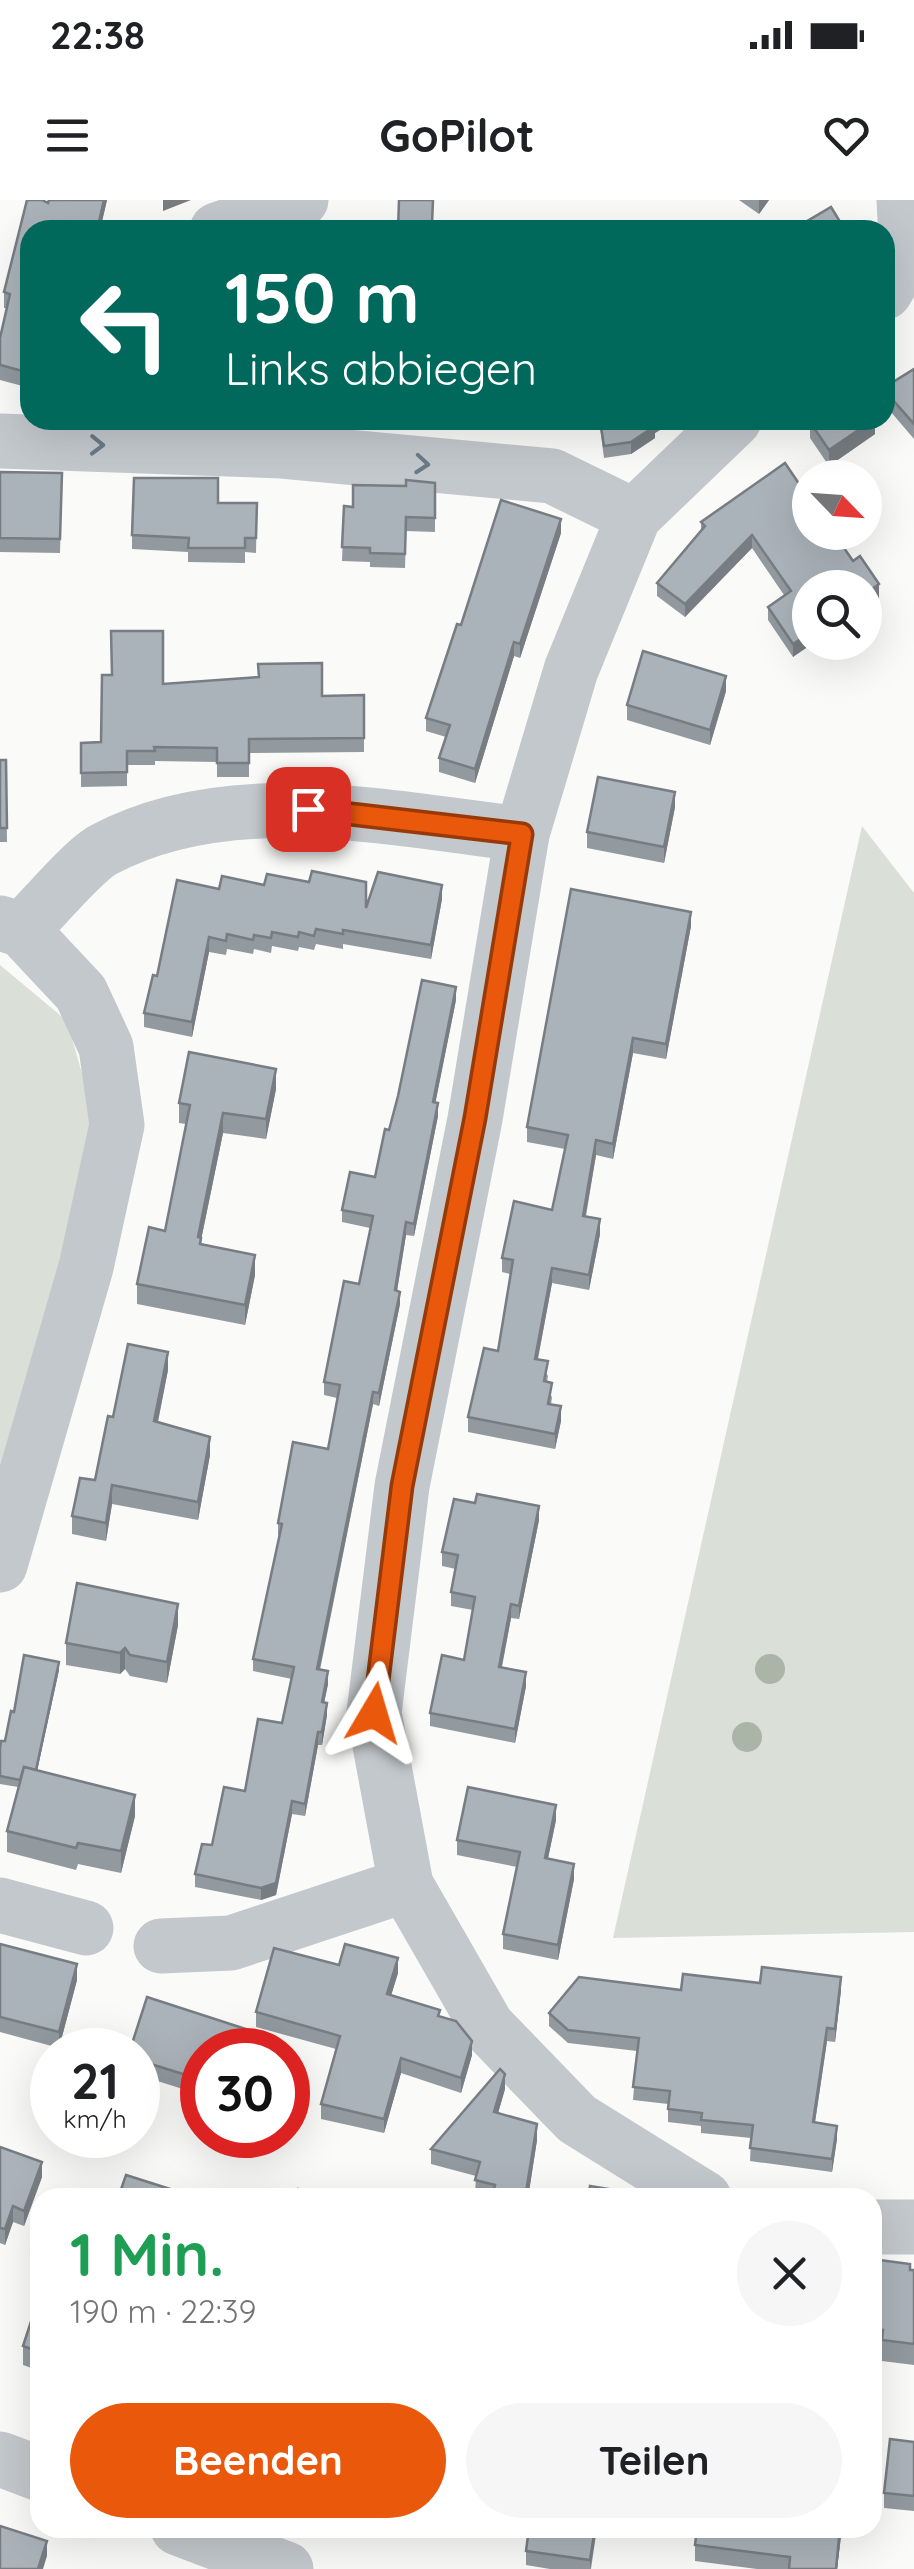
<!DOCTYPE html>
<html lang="de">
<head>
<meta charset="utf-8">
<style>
  :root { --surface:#fff; --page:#f6f6f6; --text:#202124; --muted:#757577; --accent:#ea580c }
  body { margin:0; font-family:Quicksand,sans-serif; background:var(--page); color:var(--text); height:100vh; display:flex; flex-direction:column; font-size:38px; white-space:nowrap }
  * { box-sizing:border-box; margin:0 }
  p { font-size:32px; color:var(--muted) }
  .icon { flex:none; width:55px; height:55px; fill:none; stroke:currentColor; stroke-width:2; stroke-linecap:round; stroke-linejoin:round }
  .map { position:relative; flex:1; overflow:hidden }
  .drawer { position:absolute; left:30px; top:1988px; width:852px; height:350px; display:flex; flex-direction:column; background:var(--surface); border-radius:30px; box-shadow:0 10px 40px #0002 }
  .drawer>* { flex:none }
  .guide { position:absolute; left:20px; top:20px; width:875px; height:210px; border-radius:30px; box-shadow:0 10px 40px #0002; background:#00695c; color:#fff; overflow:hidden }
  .needle { width:65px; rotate:115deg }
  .buttons { position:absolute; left:792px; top:260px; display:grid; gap:20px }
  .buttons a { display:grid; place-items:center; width:90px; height:90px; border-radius:50%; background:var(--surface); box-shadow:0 10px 40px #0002; font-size:50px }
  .speed { position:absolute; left:30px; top:1828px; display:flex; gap:20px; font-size:50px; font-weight:700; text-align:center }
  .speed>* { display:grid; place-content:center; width:130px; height:130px; border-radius:50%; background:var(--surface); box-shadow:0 10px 40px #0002; line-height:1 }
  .speed small { font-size:25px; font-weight:400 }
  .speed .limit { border:15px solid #d22; background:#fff; color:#111 }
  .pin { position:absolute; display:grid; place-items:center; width:85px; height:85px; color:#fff; margin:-42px; border-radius:20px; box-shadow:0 5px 15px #0006 }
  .me { position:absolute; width:110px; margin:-55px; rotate:7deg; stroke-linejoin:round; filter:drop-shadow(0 0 8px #0008) }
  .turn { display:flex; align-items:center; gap:35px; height:210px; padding:0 40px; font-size:45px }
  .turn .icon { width:130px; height:130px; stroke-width:2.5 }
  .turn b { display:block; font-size:70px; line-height:85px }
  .round { display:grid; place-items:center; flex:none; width:105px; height:105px; border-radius:52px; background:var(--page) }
  .headline { display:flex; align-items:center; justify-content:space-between; height:170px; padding:0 40px }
  h1 { font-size:60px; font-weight:700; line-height:75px; color:#1e9e55 }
  .action { display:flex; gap:20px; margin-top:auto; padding:20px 40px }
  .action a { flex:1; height:115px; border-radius:60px; background:var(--accent); color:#fff; font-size:40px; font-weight:700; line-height:115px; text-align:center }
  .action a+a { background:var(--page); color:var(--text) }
  .status { display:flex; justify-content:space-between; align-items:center; height:70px; padding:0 50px; background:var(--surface); direction:ltr }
  .status svg { height:28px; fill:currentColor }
  header { display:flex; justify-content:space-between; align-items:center; height:130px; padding:0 40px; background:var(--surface); font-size:45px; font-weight:700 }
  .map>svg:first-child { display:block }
  .green { fill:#dadfd7 }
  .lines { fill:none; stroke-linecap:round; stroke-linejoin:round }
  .minor { stroke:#c3c8cc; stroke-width:55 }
  .tree { fill:#aab4a7 }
  .wall { fill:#929a9f }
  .shaded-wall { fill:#777d82 }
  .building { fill:#aab3b9; stroke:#777d82; stroke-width:2.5 }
  .oneway { stroke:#6a7a87 }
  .route-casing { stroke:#983908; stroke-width:25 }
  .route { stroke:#ea580c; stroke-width:18 }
</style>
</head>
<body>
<div class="status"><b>22:38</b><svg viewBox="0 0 49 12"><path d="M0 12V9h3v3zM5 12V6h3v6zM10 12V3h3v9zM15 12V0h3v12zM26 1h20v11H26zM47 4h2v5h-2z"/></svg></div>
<header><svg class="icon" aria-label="menu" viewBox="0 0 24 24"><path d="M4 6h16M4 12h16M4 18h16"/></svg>GoPilot<svg class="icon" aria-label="heart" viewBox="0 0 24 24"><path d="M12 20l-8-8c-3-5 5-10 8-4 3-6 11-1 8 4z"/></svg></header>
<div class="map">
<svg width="914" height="2369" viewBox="0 0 914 2369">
  <rect width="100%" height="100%" fill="#fafaf8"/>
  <!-- green -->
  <g class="green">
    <path d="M 862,626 L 914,693 L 914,1732 L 613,1738 Z"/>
    <path d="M 0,765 L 67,821 L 99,933 L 0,1283 Z"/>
  </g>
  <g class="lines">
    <!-- minor -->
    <g class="minor">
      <path d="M 217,30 L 301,0"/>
      <path d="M 885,92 L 907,55 L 904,0"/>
      <path d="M 0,241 L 282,251 L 552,276 L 634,316"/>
      <path d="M 0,723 L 22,730 L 81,793 L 106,847 L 117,925 L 86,1067 L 0,1365"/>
      <path d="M 22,730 C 41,711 83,661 103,650 C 228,583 388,618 522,634"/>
      <path d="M 0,1705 L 86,1728"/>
      <path d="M 161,1746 L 231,1743 L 406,1685"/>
      <path d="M 704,1998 L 577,1919 L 487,1826 L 406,1685 L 374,1513 L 402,1286 L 475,919 L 522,634 L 571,470 L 634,316 L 734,220"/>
      <path d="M 872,2027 L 914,2027"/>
      <path d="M 0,2259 L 40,2274"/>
      <path d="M 178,2328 L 286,2369"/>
    </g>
  </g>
  <!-- trees -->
  <g class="tree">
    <circle cx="770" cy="1469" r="15"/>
    <circle cx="747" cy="1537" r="15"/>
  </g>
  <!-- wall -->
  <g class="wall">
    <path d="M 27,0 L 42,0 L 48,3 L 49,0 L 107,0 L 100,30 L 30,30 L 30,188 L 0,180 L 0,138 L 7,108 L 4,108 L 4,92 Z"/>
    <path d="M 739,0 L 769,0 L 759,14 Z"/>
    <path d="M 914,169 L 914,239 L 885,205 L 885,187 Z"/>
    <path d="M 599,220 L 668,220 L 668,225 L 655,233 L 655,238 L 631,254 L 604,258 Z"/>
    <path d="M 875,220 L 875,234 L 829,266 L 810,238 L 810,222 Z"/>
    <path d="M 0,272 L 62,273 L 60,353 L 0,352 Z"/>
    <path d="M 435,283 L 435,332 L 406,331 L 405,368 L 370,367 L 370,362 L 342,361 L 344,306 L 353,307 L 406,286 Z"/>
    <path d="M 218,303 L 257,303 L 256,353 L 245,352 L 245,363 L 188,362 L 188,352 L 132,349 L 132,335 Z"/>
    <path d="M 701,322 L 810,332 L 879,398 L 865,408 L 865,388 L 793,457 L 768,420 L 768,407 L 784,395 L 752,348 L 685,417 L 657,396 L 657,383 L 701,330 Z"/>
    <path d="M 561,333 L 520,458 L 514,456 L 475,583 L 439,572 L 439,558 L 446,537 L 426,531 L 426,518 L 461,425 Z"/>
    <path d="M 163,484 L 322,496 L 364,495 L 364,552 L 249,553 L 249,577 L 217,577 L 217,562 L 155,561 L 155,565 L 127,565 L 127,586 L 81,587 L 81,543 L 101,542 Z"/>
    <path d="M 726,491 L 710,545 L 627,520 L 627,505 Z"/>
    <path d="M 0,560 L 6,560 L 7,642 L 0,642 Z"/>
    <path d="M 675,607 L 664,663 L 587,648 L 587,632 Z"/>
    <path d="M 219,689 L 366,708 L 442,699 L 431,759 L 343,744 L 343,749 L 316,744 L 314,750 L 299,747 L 298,751 L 272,746 L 271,753 L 254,749 L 253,754 L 227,749 L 226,755 L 209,752 L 192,837 L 144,827 L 144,813 L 157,776 Z"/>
    <path d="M 691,726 L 666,859 L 633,853 L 613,959 L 596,955 L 586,1016 L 600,1034 L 589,1090 L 552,1083 L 538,1159 L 548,1176 L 547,1182 L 552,1198 L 551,1204 L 561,1221 L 555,1249 L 468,1232 L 468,1217 L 498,1151 L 510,1074 L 502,1072 L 502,1058 L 552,1010 L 565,949 L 527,942 L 527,927 Z"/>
    <path d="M 456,800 L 435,903 L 438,916 L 414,1036 L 406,1035 L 397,1091 L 400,1104 L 379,1206 L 373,1204 L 320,1470 L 328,1484 L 324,1502 L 327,1515 L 322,1545 L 318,1545 L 305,1616 L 292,1614 L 276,1695 L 261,1700 L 195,1687 L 195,1674 L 245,1591 L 282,1523 L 292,1479 L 253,1471 L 253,1459 L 280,1336 L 278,1335 L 278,1323 L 328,1249 L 337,1198 L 324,1195 L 324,1182 L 359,1084 L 370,1028 L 342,1022 L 342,1010 L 375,977 L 389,930 Z"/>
    <path d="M 276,889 L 266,939 L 223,933 L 201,1040 L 201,1044 L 255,1075 L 245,1125 L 137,1104 L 137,1084 L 165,1031 L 186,924 L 179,923 L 179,903 Z"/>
    <path d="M 168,1170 L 158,1222 L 210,1255 L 198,1320 L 112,1304 L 106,1341 L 72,1334 L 72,1316 L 95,1280 L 113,1217 Z"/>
    <path d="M 539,1320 L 519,1419 L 511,1418 L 502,1467 L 526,1486 L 515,1543 L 430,1526 L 430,1513 L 464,1460 L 473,1410 L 451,1406 L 451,1392 L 456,1369 L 442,1366 L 442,1352 Z"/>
    <path d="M 178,1425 L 167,1483 L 130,1476 L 125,1469 L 120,1474 L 66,1465 L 66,1443 Z"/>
    <path d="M 59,1470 L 37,1570 L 135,1616 L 121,1673 L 78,1664 L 76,1670 L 7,1652 L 7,1631 L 18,1587 L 0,1584 L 0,1548 L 5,1541 L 14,1512 Z"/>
    <path d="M 556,1620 L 548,1658 L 574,1679 L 558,1760 L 503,1749 L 503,1734 L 517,1667 L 457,1655 L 457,1640 Z"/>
    <path d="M 0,1744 L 77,1780 L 59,1848 L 0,1832 Z"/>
    <path d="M 339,1765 L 398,1773 L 391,1795 L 440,1816 L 472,1855 L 461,1893 L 401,1873 L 384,1933 L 321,1919 L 321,1904 L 336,1849 L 256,1827 L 256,1812 Z"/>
    <path d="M 760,1783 L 841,1790 L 835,1842 L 827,1841 L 815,1923 L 837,1939 L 832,1972 L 750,1961 L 751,1938 L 701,1933 L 701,1926 L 668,1922 L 668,1904 L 633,1900 L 637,1851 L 568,1843 L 549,1826 L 549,1813 L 681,1790 Z"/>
    <path d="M 255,1847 L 202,1850 L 202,1895 L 138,1875 L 138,1850 Z"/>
    <path d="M 505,1889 L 498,1913 L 537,1940 L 528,1998 L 484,1998 L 475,1995 L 476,1976 L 431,1964 L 431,1949 Z"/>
    <path d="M 0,1947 L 42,1977 L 24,2026 L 13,2022 L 5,2045 L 0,2043 Z"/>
    <path d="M 872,2059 L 914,2070 L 914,2165 L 882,2161 L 882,2152 L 872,2151 Z"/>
    <path d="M 40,2094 L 40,2199 L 37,2198 L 37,2180 L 40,2171 L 23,2165 L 23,2146 Z"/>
    <path d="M 914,2242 L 914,2311 L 884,2308 L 884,2293 Z"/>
    <path d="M 529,2328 L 597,2328 L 591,2369 L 550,2369 L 526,2365 L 526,2351 Z"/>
    <path d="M 842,2328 L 837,2369 L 757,2369 L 695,2361 L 695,2345 Z"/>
  </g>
  <!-- shaded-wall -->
  <g class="shaded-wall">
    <path d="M 104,0 L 107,0 L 100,30 L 97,30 Z"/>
    <path d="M 163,0 L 191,0 L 163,11 Z"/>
    <path d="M 759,0 L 769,0 L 759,14 Z"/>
    <path d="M 658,220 L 668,220 L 668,225 L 655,233 L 655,238 L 631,254 L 631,242 Z"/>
    <path d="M 873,220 L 875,220 L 875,234 L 829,266 L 829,250 Z"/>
    <path d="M 561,319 L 561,333 L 520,458 L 520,444 Z"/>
    <path d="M 752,335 L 752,348 L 685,417 L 685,404 Z"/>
    <path d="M 879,384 L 879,398 L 865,408 L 865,394 Z"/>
    <path d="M 810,433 L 810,442 L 815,442 L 793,457 L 793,444 Z"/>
    <path d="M 514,442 L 514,456 L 475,583 L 475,569 Z"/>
    <path d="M 726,476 L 726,491 L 710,545 L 710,530 Z"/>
    <path d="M 675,592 L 675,607 L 664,663 L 664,647 Z"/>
    <path d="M 442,685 L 442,699 L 431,759 L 431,745 Z"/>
    <path d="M 691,712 L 691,726 L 666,859 L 666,844 Z"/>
    <path d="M 209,737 L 209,752 L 192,837 L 192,822 Z"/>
    <path d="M 456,787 L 456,800 L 433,915 L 433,902 Z"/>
    <path d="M 633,838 L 633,853 L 613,959 L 613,944 Z"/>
    <path d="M 276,869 L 276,889 L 266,939 L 266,919 Z"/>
    <path d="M 438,903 L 438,916 L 414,1036 L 414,1024 Z"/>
    <path d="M 223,913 L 223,933 L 201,1040 L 201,1058 L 198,1037 Z"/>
    <path d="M 596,940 L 596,955 L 583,1030 L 583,1016 Z"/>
    <path d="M 600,1019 L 600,1034 L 589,1090 L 589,1075 Z"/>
    <path d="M 406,1022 L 406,1035 L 395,1103 L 395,1090 Z"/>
    <path d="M 255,1055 L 255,1075 L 245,1125 L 245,1105 Z"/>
    <path d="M 552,1068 L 552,1083 L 535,1173 L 535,1159 Z"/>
    <path d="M 400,1092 L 400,1104 L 379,1206 L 379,1193 Z"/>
    <path d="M 168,1152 L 168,1170 L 154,1240 L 154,1221 Z"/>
    <path d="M 373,1192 L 373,1204 L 317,1482 L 317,1469 Z"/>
    <path d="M 561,1206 L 561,1221 L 555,1249 L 555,1234 Z"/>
    <path d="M 210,1237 L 210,1255 L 198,1320 L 198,1302 Z"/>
    <path d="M 112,1285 L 112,1304 L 106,1341 L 106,1323 Z"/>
    <path d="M 539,1306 L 539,1320 L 519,1419 L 519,1406 Z"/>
    <path d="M 178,1404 L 178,1425 L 167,1483 L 167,1462 Z"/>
    <path d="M 511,1404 L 511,1418 L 499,1480 L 499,1467 Z"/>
    <path d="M 125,1448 L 125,1469 L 120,1474 L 120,1453 Z"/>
    <path d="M 59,1462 L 59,1470 L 33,1590 L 33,1582 Z"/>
    <path d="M 328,1471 L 328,1484 L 322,1514 L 322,1502 Z"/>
    <path d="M 526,1472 L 526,1486 L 515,1543 L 515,1529 Z"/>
    <path d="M 327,1503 L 327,1515 L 322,1545 L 322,1532 Z"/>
    <path d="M 318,1532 L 318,1545 L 305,1616 L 305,1604 Z"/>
    <path d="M 135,1595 L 135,1616 L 121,1673 L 121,1651 Z"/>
    <path d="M 292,1601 L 292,1614 L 276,1695 L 261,1700 L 261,1688 Z"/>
    <path d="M 556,1605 L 556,1620 L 545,1673 L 545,1658 Z"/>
    <path d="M 574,1664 L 574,1679 L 558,1760 L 558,1745 Z"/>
    <path d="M 398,1758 L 398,1773 L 387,1809 L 387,1794 Z"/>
    <path d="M 77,1764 L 77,1780 L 59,1848 L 59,1832 Z"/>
    <path d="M 841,1777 L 841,1790 L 835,1842 L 835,1829 Z"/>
    <path d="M 827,1828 L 827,1841 L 813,1935 L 813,1922 Z"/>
    <path d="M 255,1832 L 255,1847 L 254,1850 L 249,1850 Z"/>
    <path d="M 472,1841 L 472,1855 L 461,1893 L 461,1878 Z"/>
    <path d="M 401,1858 L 401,1873 L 384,1933 L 384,1919 Z"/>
    <path d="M 505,1874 L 505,1889 L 494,1927 L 494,1912 Z"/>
    <path d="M 537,1924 L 537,1940 L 528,1998 L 525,1998 Z"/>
    <path d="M 837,1926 L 837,1939 L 832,1972 L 832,1959 Z"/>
    <path d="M 42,1962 L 42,1977 L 24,2026 L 24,2011 Z"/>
    <path d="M 13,2006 L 13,2022 L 5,2045 L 5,2029 Z"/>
    <path d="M 595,2328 L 597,2328 L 590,2369 L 590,2360 Z"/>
    <path d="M 840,2328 L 842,2328 L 837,2369 L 836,2369 Z"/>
    <path d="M 47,2341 L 47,2356 L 43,2369 L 38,2369 Z"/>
  </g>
  <!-- building -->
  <g class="building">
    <path d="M 27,0 L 42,0 L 48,3 L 49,0 L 104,0 L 97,30 L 30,30 L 30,173 L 0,165 L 0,138 L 10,94 L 4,92 Z"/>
    <path d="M 399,0 L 433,0 L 432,24 L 451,25 L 451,30 L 398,30 Z"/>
    <path d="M 831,7 L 845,30 L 792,30 Z"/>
    <path d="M 914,169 L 914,224 L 885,191 L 885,187 Z"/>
    <path d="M 600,220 L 658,220 L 653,223 L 655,226 L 631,242 L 604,246 Z"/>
    <path d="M 814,220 L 873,220 L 829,250 L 810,222 Z"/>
    <path d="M 785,263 L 810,300 L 810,332 L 833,332 L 853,361 L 860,356 L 879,384 L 865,394 L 865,388 L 810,388 L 810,433 L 793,444 L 768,407 L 791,391 L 752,335 L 685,404 L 657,383 L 705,326 L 701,322 Z"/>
    <path d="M 0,272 L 62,273 L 60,339 L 0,338 Z"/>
    <path d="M 134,278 L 218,278 L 218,303 L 257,303 L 256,338 L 245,338 L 245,348 L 188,348 L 189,338 L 132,335 Z"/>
    <path d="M 406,280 L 435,283 L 435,318 L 406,317 L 405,354 L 370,353 L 370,348 L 342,347 L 344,306 L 353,307 L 353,285 L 406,286 Z"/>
    <path d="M 501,300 L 561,319 L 520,444 L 514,442 L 475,569 L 439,558 L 450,525 L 426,518 L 457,424 L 461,425 Z"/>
    <path d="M 111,431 L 163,431 L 163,484 L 259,477 L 258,464 L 322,463 L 322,496 L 364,495 L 364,538 L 249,539 L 249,563 L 217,563 L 217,548 L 154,547 L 155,551 L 127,551 L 127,572 L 81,573 L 81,543 L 101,542 L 102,475 L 112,475 Z"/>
    <path d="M 643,451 L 726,476 L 710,530 L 627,505 Z"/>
    <path d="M 0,560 L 6,560 L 7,628 L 0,628 Z"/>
    <path d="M 598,577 L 675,592 L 664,647 L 587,632 Z"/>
    <path d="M 312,671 L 366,682 L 366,708 L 378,672 L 442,685 L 431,745 L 343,730 L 343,734 L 316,729 L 314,736 L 299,732 L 298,737 L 272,732 L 271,738 L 254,735 L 253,740 L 227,734 L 226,741 L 209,737 L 192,822 L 144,813 L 153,775 L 157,776 L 177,680 L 219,689 L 222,676 L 264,685 L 267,674 L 309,682 Z"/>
    <path d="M 571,689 L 691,712 L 666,844 L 633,838 L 613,944 L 596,940 L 583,1016 L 600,1019 L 589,1075 L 552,1068 L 535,1159 L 548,1161 L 544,1181 L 552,1183 L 548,1204 L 561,1206 L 555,1234 L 468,1217 L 484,1148 L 498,1151 L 513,1060 L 502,1058 L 514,1001 L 552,1010 L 568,935 L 527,927 Z"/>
    <path d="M 422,780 L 456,787 L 433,902 L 438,903 L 414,1024 L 406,1022 L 395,1090 L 400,1092 L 379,1193 L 373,1192 L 317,1469 L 328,1471 L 322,1502 L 327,1503 L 322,1532 L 318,1532 L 305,1604 L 292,1601 L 276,1683 L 261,1688 L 195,1674 L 202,1644 L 212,1645 L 224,1587 L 245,1591 L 258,1519 L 282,1523 L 294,1467 L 253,1459 L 282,1324 L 278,1323 L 293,1242 L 328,1249 L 340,1185 L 324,1182 L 344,1081 L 359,1084 L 373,1016 L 342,1010 L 350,972 L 375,977 L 385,929 L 389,930 L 398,896 Z"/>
    <path d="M 189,852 L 276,869 L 266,919 L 223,913 L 198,1037 L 201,1038 L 200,1044 L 255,1055 L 245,1105 L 137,1084 L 149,1027 L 165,1031 L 190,905 L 179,903 Z"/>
    <path d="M 128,1144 L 168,1152 L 154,1221 L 210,1237 L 198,1302 L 112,1285 L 106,1323 L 72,1316 L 80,1278 L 95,1280 L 108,1216 L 113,1217 Z"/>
    <path d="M 477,1294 L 539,1306 L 519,1406 L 511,1404 L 499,1467 L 526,1472 L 515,1529 L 430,1513 L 442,1455 L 464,1460 L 475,1397 L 451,1392 L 458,1355 L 442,1352 L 454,1299 L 475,1303 Z"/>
    <path d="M 77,1383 L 178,1404 L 167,1462 L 130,1455 L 125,1448 L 120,1453 L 66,1443 Z"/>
    <path d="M 24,1455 L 59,1462 L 36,1570 L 24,1567 L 20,1580 L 0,1576 L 0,1548 L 1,1541 L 5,1541 L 11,1511 L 14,1512 Z"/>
    <path d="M 24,1567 L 135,1595 L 121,1651 L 78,1643 L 76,1648 L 7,1631 Z"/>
    <path d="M 468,1587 L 556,1605 L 545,1658 L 574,1664 L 558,1745 L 503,1734 L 520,1652 L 457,1640 Z"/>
    <path d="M 0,1744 L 77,1764 L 59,1832 L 0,1817 Z"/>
    <path d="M 345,1744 L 398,1758 L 387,1794 L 440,1810 L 438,1816 L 456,1821 L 472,1841 L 461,1878 L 401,1858 L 384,1919 L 321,1904 L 340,1836 L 256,1812 L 274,1748 L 339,1765 Z"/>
    <path d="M 762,1767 L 841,1777 L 835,1829 L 827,1828 L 813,1922 L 837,1926 L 832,1959 L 750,1948 L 753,1925 L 701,1920 L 702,1913 L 668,1909 L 670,1891 L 633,1887 L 639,1838 L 568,1830 L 549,1813 L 579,1777 L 681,1790 L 683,1774 L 760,1783 Z"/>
    <path d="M 147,1797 L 255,1832 L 249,1850 L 202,1850 L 202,1880 L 138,1860 L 138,1850 L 130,1850 Z"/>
    <path d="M 500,1869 L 505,1874 L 494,1912 L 537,1924 L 525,1998 L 492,1998 L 495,1985 L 475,1980 L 480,1962 L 431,1949 Z"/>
    <path d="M 0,1947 L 42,1962 L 24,2011 L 13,2006 L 5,2029 L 0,2028 Z"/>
    <path d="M 126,1975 L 192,1996 L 192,1998 L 118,1998 Z"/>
    <path d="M 590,1986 L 658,1997 L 658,1998 L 588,1998 Z"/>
    <path d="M 298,1989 L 330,1998 L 296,1998 Z"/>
    <path d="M 872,2059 L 910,2064 L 910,2070 L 914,2070 L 914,2144 L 882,2140 L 883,2130 L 872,2129 Z"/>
    <path d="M 40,2094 L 40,2152 L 23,2146 Z"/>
    <path d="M 890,2239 L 914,2242 L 914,2296 L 884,2293 Z"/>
    <path d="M 0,2326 L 47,2341 L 38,2369 L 0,2369 Z"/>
    <path d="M 529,2328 L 595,2328 L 590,2360 L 526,2351 Z"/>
    <path d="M 697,2328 L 840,2328 L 836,2369 L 789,2369 L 790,2357 L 695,2345 Z"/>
  </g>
  <!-- one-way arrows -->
  <defs><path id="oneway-chevron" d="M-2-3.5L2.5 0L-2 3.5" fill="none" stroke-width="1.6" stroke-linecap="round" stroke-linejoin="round" transform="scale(2.5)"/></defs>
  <g class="oneway">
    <use href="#oneway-chevron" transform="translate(97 245) rotate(1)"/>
    <use href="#oneway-chevron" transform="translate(422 264) rotate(5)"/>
  </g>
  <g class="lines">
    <!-- route casing -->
    <g class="route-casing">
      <path id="route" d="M 308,609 L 522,634 L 475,918 L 402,1286 L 374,1513"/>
    </g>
    <!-- route -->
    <use href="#route" class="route"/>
  </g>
</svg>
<div class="buttons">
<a><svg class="needle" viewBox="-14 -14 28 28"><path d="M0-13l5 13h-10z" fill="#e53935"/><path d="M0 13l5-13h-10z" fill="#757577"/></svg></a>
<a><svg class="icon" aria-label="search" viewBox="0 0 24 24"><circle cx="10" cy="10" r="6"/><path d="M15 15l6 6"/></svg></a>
</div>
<div class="speed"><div>21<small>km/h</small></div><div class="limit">30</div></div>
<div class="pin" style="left:308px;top:609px;background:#d93025"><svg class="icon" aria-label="arrive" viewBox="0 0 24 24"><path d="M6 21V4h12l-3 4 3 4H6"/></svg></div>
<svg class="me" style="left:374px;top:1513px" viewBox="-20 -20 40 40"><path d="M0-17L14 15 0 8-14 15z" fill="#ea580c" stroke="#fff" stroke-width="4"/></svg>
<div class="guide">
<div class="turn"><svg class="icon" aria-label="left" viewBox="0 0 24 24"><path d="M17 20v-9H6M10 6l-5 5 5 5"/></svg><div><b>150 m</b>Links abbiegen</div></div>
</div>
<section class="drawer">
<div class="headline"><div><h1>1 Min.</h1><p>190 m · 22:39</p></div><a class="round"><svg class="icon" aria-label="close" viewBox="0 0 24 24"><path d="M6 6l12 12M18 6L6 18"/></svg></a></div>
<div class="action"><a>Beenden</a><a>Teilen</a></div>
</section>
</div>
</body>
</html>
